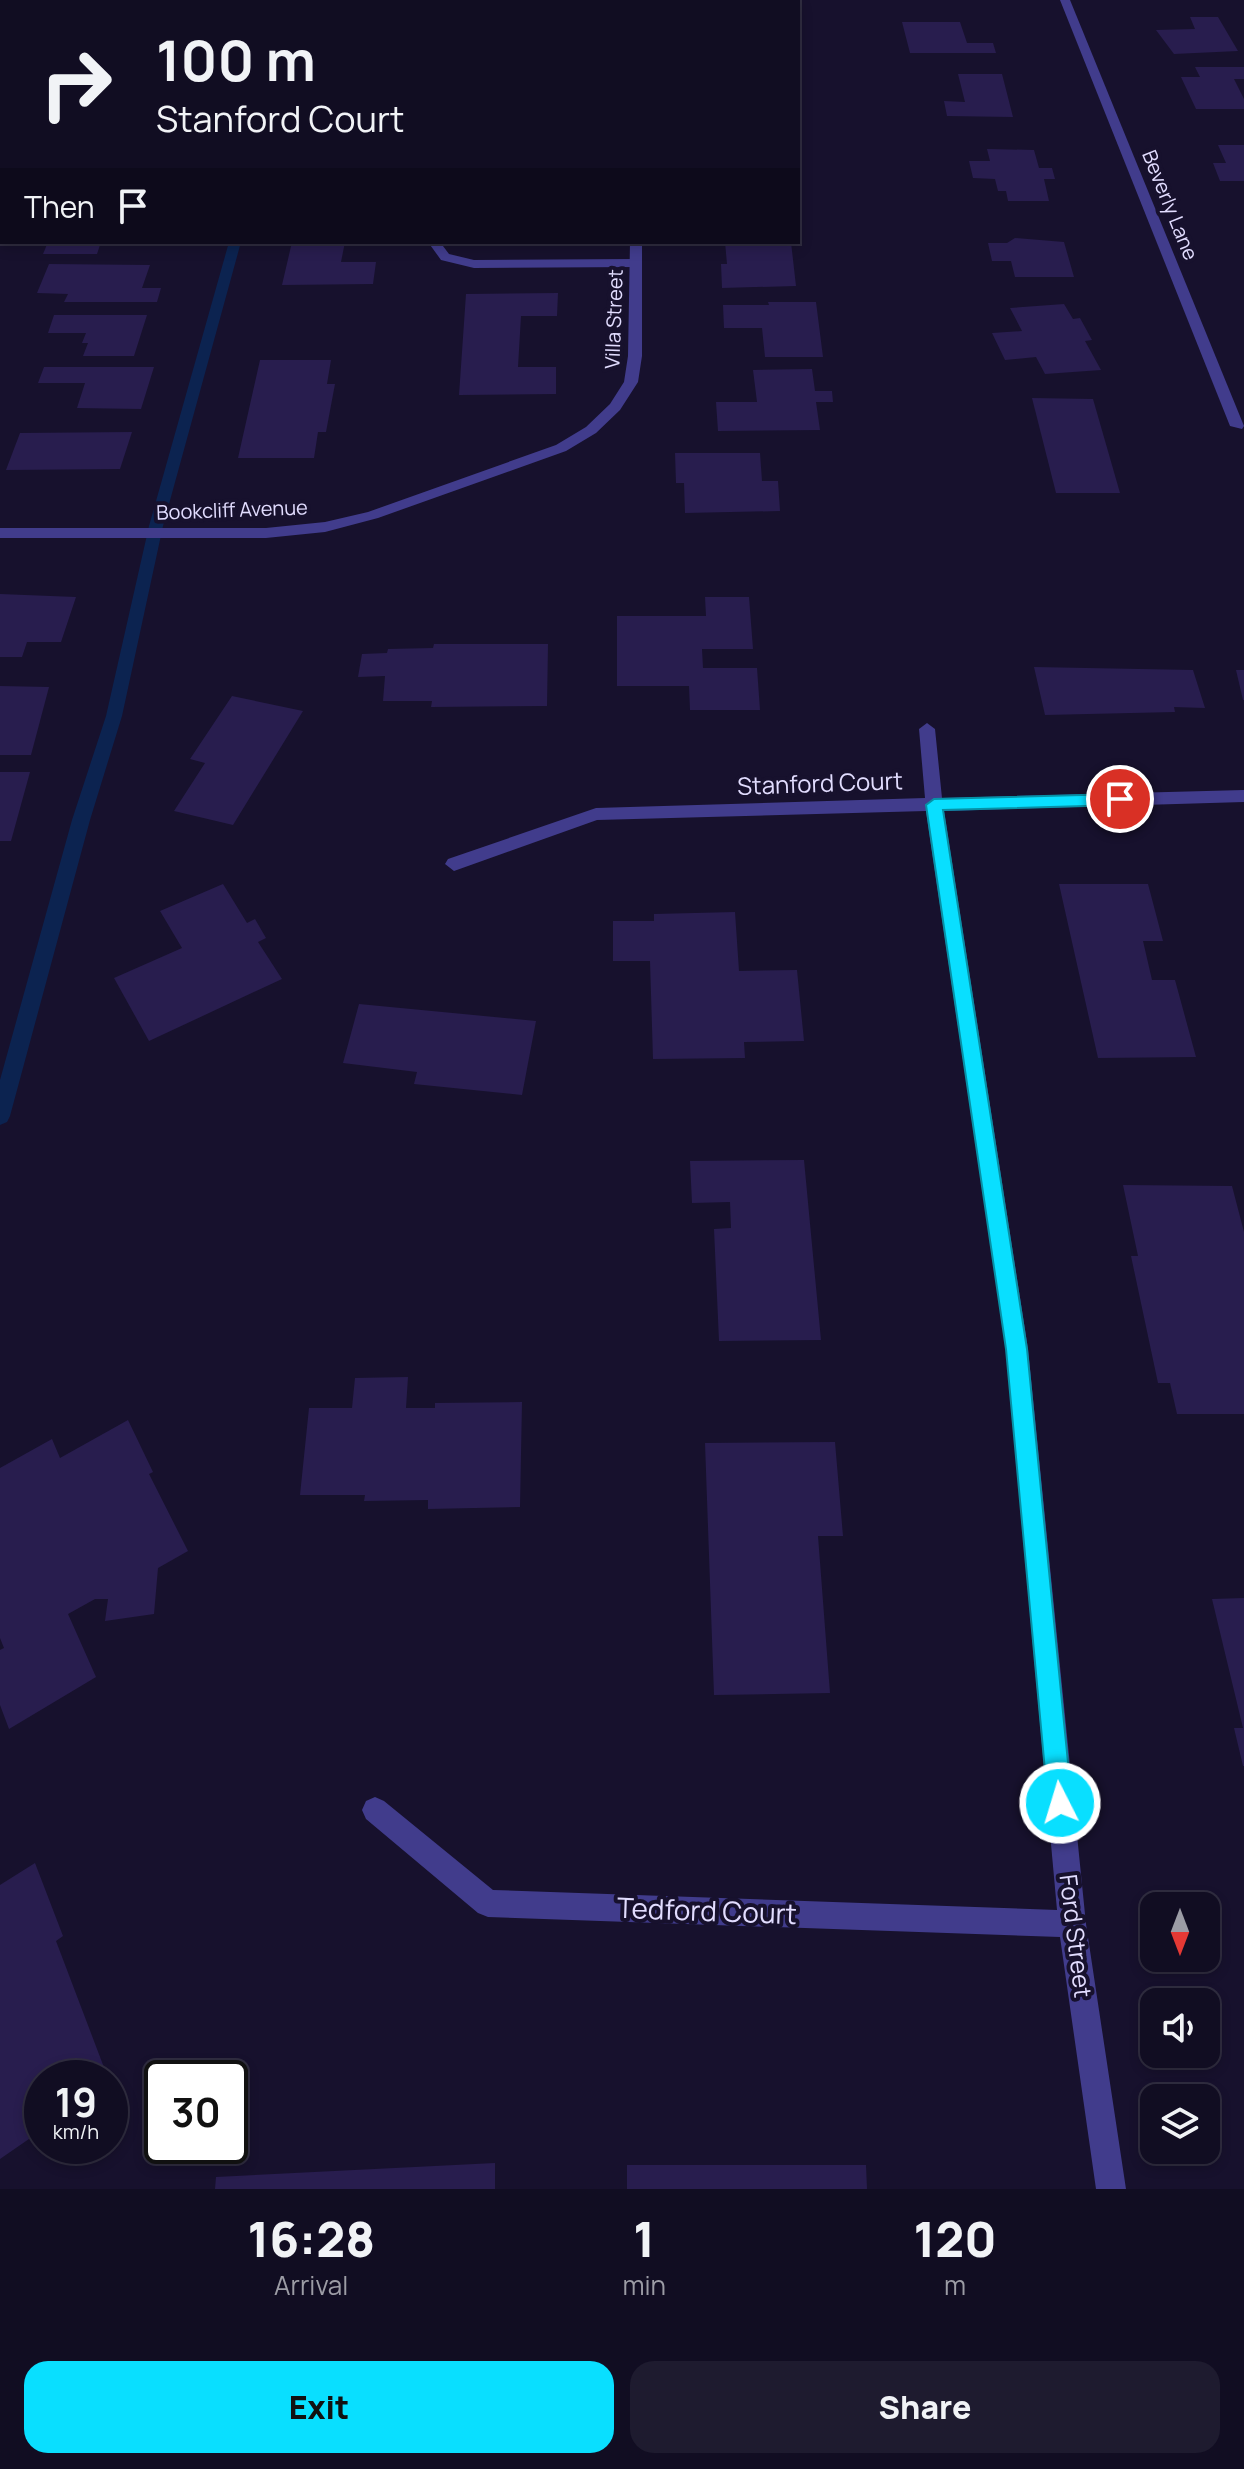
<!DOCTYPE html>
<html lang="en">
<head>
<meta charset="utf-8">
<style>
  :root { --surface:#110d22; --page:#1e1b2f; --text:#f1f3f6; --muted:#9c9ca5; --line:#302d40; --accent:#09dfff }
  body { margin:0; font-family:Manrope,sans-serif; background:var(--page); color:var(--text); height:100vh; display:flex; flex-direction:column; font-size:30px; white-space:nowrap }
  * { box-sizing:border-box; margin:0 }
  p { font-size:26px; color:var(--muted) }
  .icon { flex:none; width:44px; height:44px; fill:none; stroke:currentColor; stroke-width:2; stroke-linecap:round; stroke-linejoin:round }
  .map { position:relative; height:2189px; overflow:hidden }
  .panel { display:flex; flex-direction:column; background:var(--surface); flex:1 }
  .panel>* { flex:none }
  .banner { position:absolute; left:0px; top:0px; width:800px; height:244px; box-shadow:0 4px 12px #0003,0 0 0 2px var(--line); background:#110d22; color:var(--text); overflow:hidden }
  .needle { width:52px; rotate:180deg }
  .controls { position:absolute; left:1140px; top:1892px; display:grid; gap:16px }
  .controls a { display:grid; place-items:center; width:80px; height:80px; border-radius:16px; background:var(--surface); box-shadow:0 4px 12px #0003,0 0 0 2px var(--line); font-size:40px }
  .speed { position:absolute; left:24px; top:2060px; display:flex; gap:16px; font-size:40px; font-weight:700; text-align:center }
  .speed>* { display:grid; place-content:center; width:104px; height:104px; border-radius:50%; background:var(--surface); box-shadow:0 4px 12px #0003,0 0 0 2px var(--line); line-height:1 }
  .speed small { font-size:20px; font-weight:400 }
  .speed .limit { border:4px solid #111; border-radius:12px; background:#fff; color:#111 }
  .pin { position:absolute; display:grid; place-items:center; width:68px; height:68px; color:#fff; margin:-34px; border:4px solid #fff; border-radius:50%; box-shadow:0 2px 8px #0007 }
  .me { position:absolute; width:88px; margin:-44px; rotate:355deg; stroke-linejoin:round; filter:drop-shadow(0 0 6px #0008) }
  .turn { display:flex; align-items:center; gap:28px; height:168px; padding:0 24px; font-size:36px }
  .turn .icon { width:104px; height:104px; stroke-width:2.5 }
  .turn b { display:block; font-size:56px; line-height:68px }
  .then { display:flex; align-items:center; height:76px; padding:0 24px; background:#0003; gap:16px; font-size:30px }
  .eta { display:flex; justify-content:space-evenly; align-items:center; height:136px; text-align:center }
  .eta b { font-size:48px; font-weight:800; line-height:56px }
  .action { display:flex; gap:16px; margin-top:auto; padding:16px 24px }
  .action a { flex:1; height:92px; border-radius:24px; background:var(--accent); color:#111; font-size:32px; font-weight:800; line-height:92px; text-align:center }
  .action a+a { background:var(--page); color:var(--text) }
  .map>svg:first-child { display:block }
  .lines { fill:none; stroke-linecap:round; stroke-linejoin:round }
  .stream { fill:#0c2350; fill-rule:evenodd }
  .building { fill:#281d4e }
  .service { fill:#413c8c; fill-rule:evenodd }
  .minor { fill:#413c8c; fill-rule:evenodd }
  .route { fill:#09dfff; stroke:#0691a6; stroke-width:2 }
  .labels { text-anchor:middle; stroke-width:8; stroke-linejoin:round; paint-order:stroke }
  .far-street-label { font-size:20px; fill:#e2ddff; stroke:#17112d }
  .street-label { font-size:24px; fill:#e2ddff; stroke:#17112d }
  .near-street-label { font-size:28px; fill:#e2ddff; stroke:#17112d }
</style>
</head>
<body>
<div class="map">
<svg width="1244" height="2189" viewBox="0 0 1244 2189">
  <rect width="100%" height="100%" fill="#17112d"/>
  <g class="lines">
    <!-- stream -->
    <g class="stream">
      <rect x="293" y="0" width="10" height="2"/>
      <path d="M 229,242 L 241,242 L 163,526 L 122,716 L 90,820 L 10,1116 L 7,1122 L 0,1125 L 0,1080 L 72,820 L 106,716 L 149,526 Z"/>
    </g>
  </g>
  <!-- building -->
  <g class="building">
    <path d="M 1190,17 L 1218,17 L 1238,51 L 1174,54 L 1156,30 L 1195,29 Z"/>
    <path d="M 902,22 L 960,22 L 967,43 L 993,43 L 996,53 L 910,53 Z"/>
    <path d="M 1195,67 L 1244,67 L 1244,79 L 1234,79 L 1244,99 L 1244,109 L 1196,109 L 1181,77 L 1200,77 Z"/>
    <path d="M 958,74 L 1002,74 L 1013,117 L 947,116 L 944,101 L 965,102 Z"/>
    <path d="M 1218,145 L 1244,145 L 1244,181 L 1220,181 L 1213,163 L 1226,163 Z"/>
    <path d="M 987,149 L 1034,150 L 1039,168 L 1052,168 L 1055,179 L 1044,179 L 1049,201 L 1008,201 L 1006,191 L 998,191 L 995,179 L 973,178 L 969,161 L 990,161 Z"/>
    <path d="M 1015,238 L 1064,242 L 1074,277 L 1015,277 L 1011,261 L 992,261 L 988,243 L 1007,243 Z"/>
    <path d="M 48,242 L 101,242 L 97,254 L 43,254 Z"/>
    <path d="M 292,242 L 345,242 L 341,262 L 376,262 L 373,284 L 282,285 Z"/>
    <path d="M 725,242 L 791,242 L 796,286 L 722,288 L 721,264 L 727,264 Z"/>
    <path d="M 49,264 L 150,265 L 142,288 L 161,288 L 157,302 L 64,302 L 68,294 L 37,293 Z"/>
    <path d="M 558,293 L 557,316 L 521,316 L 518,367 L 556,367 L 556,394 L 459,395 L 466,294 Z"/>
    <path d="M 768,302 L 816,302 L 823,357 L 765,357 L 762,328 L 724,328 L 723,305 L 769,305 Z"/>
    <path d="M 1064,304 L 1073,319 L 1080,318 L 1092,340 L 1085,341 L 1101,370 L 1045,374 L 1036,357 L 1005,360 L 992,333 L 1022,331 L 1010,308 Z"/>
    <path d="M 54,315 L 147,315 L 134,356 L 83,356 L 88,343 L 82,343 L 86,333 L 48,333 Z"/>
    <path d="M 260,360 L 331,360 L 327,384 L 335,384 L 326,432 L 318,432 L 314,458 L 238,458 Z"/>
    <path d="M 44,367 L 154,367 L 141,409 L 77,408 L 85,383 L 38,383 Z"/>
    <path d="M 812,369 L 815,391 L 832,391 L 833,402 L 816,402 L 820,430 L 718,431 L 716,402 L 757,402 L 753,370 Z"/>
    <path d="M 1032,398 L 1093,399 L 1120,493 L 1056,493 Z"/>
    <path d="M 132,432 L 120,469 L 6,470 L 20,433 Z"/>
    <path d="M 675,453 L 760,453 L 762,481 L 778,481 L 780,511 L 685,513 L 684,483 L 676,483 Z"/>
    <path d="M 0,594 L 76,597 L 61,642 L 27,642 L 22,657 L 0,657 Z"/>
    <path d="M 705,597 L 749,597 L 753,649 L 702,649 L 703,668 L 757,668 L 760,710 L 690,710 L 689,686 L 617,686 L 617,616 L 706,616 Z"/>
    <path d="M 434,644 L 548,644 L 547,706 L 431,707 L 432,701 L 383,701 L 385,676 L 358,677 L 362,654 L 387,653 L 388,649 L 433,648 Z"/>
    <path d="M 1034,667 L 1193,670 L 1205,708 L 1174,707 L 1175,712 L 1045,715 Z"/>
    <path d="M 1236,670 L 1244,670 L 1244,700 L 1243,700 Z"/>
    <path d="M 0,686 L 49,687 L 31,755 L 0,755 Z"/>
    <path d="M 232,696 L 303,711 L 233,825 L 174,811 L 205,763 L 190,759 Z"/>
    <path d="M 0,772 L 30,772 L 11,841 L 0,841 Z"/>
    <path d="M 223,884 L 247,923 L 255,919 L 266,938 L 258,942 L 282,979 L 149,1041 L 114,978 L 182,948 L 160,911 Z"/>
    <path d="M 1059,884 L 1148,884 L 1163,941 L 1143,941 L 1152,980 L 1175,980 L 1196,1057 L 1098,1058 Z"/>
    <path d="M 735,912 L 739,971 L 797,970 L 804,1041 L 744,1042 L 745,1058 L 653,1059 L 650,961 L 613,961 L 613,921 L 654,921 L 654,914 Z"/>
    <path d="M 359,1004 L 536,1021 L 522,1095 L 414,1084 L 417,1072 L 343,1063 Z"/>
    <path d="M 804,1160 L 821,1340 L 719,1341 L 714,1229 L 731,1228 L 730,1202 L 692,1203 L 690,1161 Z"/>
    <path d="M 1123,1185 L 1232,1186 L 1244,1232 L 1244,1414 L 1177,1414 L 1170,1383 L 1158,1383 L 1131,1256 L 1138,1256 Z"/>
    <path d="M 408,1377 L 406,1408 L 435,1408 L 435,1403 L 522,1402 L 520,1507 L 428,1509 L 428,1500 L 364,1501 L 365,1495 L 300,1495 L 309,1408 L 352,1408 L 355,1378 Z"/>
    <path d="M 128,1420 L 153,1472 L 149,1474 L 188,1551 L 158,1568 L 154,1614 L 105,1621 L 108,1599 L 95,1599 L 68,1614 L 96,1677 L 9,1729 L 0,1705 L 0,1650 L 4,1648 L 0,1638 L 0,1468 L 52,1439 L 60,1458 Z"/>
    <path d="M 835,1442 L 843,1536 L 818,1536 L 830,1693 L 714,1695 L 705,1443 Z"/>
    <path d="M 1244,1598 L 1244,1766 L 1243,1766 L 1234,1728 L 1243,1728 L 1212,1599 Z"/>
    <path d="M 35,1863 L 63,1936 L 56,1941 L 108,2078 L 42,2078 L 42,2130 L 0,2159 L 0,1885 Z"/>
    <path d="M 495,2163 L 495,2189 L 215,2189 L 216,2177 Z"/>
    <path d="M 627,2165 L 866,2165 L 867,2189 L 627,2189 Z"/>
  </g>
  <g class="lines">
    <!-- service -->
    <g class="service">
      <rect x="460" y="0" width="10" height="2"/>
      <path d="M 428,242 L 440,242 L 449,254 L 474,260 L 636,259 L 642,263 L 636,267 L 474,268 L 441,260 Z"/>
    </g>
    <!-- minor -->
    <g class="minor">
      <rect x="629" y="0" width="10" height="2"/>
      <path d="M 1060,0 L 1070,0 L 1244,426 L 1242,429 L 1230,426 Z"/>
      <path d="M 630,242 L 642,242 L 642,356 L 638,382 L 620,410 L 596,433 L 566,451 L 378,518 L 325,532 L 266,538 L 0,538 L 0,528 L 266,528 L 325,522 L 368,512 L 556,445 L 586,427 L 610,404 L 624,382 L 628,356 Z"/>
      <path d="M 927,723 L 935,729 L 942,798 L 1244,790 L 1244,802 L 944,811 L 1028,1349 L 1086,1924 L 1126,2189 L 1096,2189 L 1060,1937 L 488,1917 L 478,1913 L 366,1819 L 362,1810 L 366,1801 L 375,1797 L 384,1801 L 493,1890 L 1057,1910 L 1006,1349 L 926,811 L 597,820 L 454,871 L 445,864 L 448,859 L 596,808 L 925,798 L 919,729 Z"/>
    </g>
  </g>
  <!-- route -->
  <path class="route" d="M 1120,794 L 1128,799 L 1120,805 L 943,810 L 1027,1349 L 1072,1803 L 1068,1811 L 1060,1815 L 1052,1811 L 1048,1803 L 1006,1349 L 926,805 L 934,799 Z"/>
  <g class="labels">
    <!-- far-street labels -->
    <g class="far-street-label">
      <text transform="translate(1170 205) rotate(68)" y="7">Beverly Lane</text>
      <text transform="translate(614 319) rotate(-88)" y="7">Villa Street</text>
      <text transform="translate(232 510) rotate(-2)" y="7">Bookcliff Avenue</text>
    </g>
    <!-- street labels -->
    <g class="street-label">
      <text transform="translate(820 784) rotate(-2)" y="8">Stanford Court</text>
      <text transform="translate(1075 1936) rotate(83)" y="8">Ford Street</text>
    </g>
    <!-- near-street labels -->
    <g class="near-street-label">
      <text transform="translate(707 1911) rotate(2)" y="10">Tedford Court</text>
    </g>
  </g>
</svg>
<div class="controls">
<a><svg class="needle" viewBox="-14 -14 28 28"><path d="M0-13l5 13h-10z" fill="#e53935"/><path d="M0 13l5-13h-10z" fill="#9c9ca5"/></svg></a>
<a><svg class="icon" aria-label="sound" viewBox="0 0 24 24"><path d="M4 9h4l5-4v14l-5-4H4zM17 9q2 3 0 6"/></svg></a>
<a><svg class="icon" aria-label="layers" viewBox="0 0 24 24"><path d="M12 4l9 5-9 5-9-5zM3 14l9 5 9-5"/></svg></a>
</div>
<div class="speed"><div>19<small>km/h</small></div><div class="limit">30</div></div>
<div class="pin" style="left:1120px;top:799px;background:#d93025"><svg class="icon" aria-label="arrive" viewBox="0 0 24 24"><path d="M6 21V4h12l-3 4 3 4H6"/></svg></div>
<svg class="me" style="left:1060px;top:1803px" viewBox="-20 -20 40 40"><circle r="17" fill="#09dfff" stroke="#fff" stroke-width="3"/><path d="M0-11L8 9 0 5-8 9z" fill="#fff"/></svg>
<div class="banner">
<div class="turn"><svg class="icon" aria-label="right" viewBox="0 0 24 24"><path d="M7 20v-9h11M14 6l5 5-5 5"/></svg><div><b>100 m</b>Stanford Court</div></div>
<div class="then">Then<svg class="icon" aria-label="arrive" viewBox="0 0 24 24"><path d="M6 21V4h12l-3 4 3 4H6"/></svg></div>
</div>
</div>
<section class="panel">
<div class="eta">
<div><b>16:28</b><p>Arrival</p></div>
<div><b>1</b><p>min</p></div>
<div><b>120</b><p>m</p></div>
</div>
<div class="action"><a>Exit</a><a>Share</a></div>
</section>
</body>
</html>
